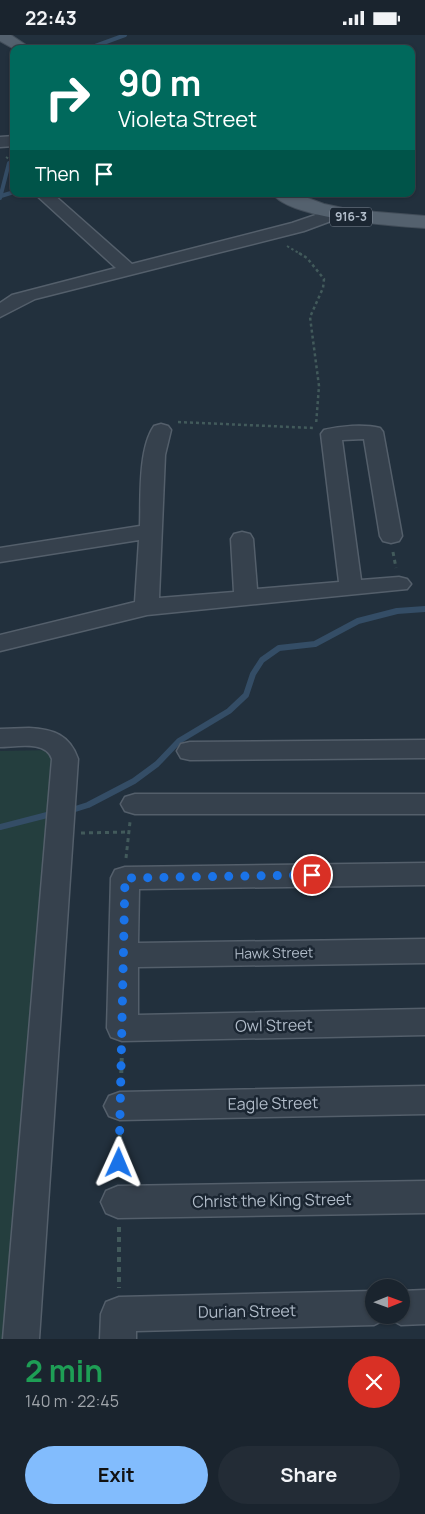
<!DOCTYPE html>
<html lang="en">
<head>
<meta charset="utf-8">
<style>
  :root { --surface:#1a242e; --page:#232c36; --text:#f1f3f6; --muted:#9fa4aa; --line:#38414a; --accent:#82bcfd }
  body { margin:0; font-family:Manrope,sans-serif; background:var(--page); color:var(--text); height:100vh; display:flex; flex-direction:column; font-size:19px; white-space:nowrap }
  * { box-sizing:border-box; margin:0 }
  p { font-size:16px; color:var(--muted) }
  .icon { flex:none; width:28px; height:28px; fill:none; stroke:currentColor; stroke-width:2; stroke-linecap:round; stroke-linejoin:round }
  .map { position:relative; height:1304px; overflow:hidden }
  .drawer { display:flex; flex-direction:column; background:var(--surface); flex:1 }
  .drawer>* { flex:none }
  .hud { position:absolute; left:10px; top:10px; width:405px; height:152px; border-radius:10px; box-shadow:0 1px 4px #0004,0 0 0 1px var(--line); background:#00695c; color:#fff; overflow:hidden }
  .needle { width:32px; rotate:89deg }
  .buttons { position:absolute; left:365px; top:1244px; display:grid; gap:10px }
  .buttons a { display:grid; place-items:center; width:45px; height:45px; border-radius:50%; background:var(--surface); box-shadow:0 1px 4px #0004,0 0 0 1px var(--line); font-size:25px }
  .pin { position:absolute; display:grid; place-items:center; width:42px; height:42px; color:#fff; margin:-21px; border:2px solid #fff; border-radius:50%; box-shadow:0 1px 5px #0007 }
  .me { position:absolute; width:55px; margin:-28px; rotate:1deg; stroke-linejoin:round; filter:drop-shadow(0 0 4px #0008) }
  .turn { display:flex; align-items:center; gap:18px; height:105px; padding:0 25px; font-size:22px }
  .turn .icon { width:65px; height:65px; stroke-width:2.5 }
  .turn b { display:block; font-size:35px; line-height:42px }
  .then { display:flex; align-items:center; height:48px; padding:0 25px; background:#0003; gap:10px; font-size:19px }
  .round { display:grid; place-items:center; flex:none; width:52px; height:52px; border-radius:26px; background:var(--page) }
  .head { display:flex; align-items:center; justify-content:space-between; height:85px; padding:0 25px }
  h1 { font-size:30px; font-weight:700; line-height:38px; color:#1e9e55 }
  .primary-button { display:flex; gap:10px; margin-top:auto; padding:10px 25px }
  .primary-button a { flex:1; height:58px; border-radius:30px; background:var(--accent); color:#111; font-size:20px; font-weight:700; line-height:58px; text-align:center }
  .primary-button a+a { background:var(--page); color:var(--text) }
  .status { display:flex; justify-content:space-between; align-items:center; height:35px; padding:0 25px; background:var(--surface); direction:ltr }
  .status svg { height:14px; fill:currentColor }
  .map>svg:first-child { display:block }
  .green { fill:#243e3e }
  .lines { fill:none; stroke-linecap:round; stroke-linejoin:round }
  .stream-far1 { stroke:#344d66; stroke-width:4 }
  .stream { stroke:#344d66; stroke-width:6 }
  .minor-casing { stroke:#545f6b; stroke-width:3 }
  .major-casing { stroke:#424d59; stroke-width:2 }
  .path-far3 { stroke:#425a5b; stroke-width:2; stroke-dasharray:2.5 2.5; stroke-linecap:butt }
  .path-far2 { stroke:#425a5b; stroke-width:2.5; stroke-dasharray:3 3; stroke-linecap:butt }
  .path-far1 { stroke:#425a5b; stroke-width:3; stroke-dasharray:4 4; stroke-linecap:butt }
  .path { stroke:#425a5b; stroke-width:4; stroke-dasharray:5 5; stroke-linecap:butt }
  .minor { fill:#36414d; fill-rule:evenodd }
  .major { fill:#54616e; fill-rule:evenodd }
  .route { stroke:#1a73e8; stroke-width:9; stroke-dasharray:0 16.2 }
  .labels { text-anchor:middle; stroke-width:5; stroke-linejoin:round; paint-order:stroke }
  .shield { fill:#1b2632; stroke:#848f9c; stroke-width:1 }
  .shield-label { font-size:12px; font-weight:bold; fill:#b1bcc9 }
  .street-label { font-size:14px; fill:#b1bcc9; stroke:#1b2632 }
  .near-street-label { font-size:16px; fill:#b1bcc9; stroke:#1b2632 }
</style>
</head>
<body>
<div class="status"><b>22:43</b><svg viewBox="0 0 49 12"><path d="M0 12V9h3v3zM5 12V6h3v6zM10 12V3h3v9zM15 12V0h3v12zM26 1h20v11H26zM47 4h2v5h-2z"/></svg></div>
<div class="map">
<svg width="425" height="1304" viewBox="0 0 425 1304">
  <rect width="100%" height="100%" fill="#22303d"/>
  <!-- green -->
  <path class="green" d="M 53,715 L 6,1304 L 0,1304 L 0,716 Z"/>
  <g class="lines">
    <!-- stream-far1 -->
    <g class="stream-far1">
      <path d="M 87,14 L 125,0"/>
      <path d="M 11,124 L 14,119"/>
      <path d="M 1,161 L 14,157"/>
      <path d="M 0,163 L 9,128"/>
    </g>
    <!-- stream -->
    <g class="stream">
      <path d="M 72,775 L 88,770 L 134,746 L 157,729 L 179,706 L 229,676 L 246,660 L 253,639 L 262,625 L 279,613 L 315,609 L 358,586 L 397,576 L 425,574"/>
      <path d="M 0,792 L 51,779"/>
    </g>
    <!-- minor casing -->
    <g class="minor-casing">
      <g id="minor">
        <path d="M 14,101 L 14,111 L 0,112 L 0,102 Z"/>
        <path d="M 35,159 L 53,159 L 132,229 L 292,188 L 333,174 L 339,175 L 341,179 L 339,183 L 304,196 L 35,264 L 0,282 L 0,268 L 12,260 L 116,233 Z"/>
        <path d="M 161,389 L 168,391 L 171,395 L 165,420 L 159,563 L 234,557 L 231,504 L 234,499 L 242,497 L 250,499 L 253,504 L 257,554 L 339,547 L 321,399 L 324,395 C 340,391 364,389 380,393 L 383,397 L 402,501 L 399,506 L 391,508 L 383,506 L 380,501 L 364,404 L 342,405 L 361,545 L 399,542 L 407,544 L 411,549 L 407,554 L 147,580 L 0,616 L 0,600 L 135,567 L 139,505 L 0,527 L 0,513 L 140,491 C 141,463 138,414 154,391 Z"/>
        <path d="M 29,693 C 53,694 70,700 78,724 L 39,1304 L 3,1304 L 52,724 C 46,705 16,712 0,712 L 0,694 Z"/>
        <path d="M 425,705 L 425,723 L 190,725 L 181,723 L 177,716 L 181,709 L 190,707 Z"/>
        <path d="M 135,759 L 425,759 L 425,779 L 135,779 L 125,776 L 121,769 L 125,762 Z"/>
        <path d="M 425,828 L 425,850 L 139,854 L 138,908 L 425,904 L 425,928 L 138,932 L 138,980 L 425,974 L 425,1000 L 122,1006 L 111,1002 L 107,993 L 111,843 L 115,835 L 125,832 Z"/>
        <path d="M 425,1051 L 425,1079 L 120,1085 L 109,1081 L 104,1071 L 109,1061 L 120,1057 Z"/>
        <path d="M 425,1146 L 425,1178 L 118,1183 L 106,1178 L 101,1167 L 106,1156 L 118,1151 Z"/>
        <path d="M 425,1255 L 425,1289 L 401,1290 L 388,1283 L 374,1290 L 136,1296 L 136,1304 L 100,1304 L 101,1279 L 106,1267 L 119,1262 L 374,1256 L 374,1280 L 401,1280 L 401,1256 Z"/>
      </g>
    </g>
    <!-- major casing -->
    <g class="major-casing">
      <g id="major">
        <path d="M 0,0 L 11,0 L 32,14 L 14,14 L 0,6 Z"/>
        <path d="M 273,159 L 297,159 L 324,169 L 352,175 L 425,181 L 425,193 C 395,191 290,184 273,159 Z"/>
      </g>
    </g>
    <!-- path-far3 -->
    <g class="path-far3">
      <path d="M 6,122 L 14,127"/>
      <path d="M 287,211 L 302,220"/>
    </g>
    <!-- path-far2 -->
    <g class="path-far2">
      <path d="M 299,218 L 307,223 L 324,244 L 323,253 L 310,282 L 319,351 L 316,390"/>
      <path d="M 178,387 L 314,393"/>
    </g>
    <!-- path-far1 -->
    <g class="path-far1">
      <path d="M 393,517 L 396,533"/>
      <path d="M 81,798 L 128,797"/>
      <path d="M 126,823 L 130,787"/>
    </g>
    <!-- path -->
    <g class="path">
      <path d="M 121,1048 L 122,1014"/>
      <path d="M 119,1143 L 120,1094"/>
      <path d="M 119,1192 L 119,1253"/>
    </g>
    <!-- minor -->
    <use href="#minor" class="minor"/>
    <!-- major -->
    <use href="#major" class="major"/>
  </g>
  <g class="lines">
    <!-- route -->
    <path class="route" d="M 119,1128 L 125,843 L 312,840"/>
  </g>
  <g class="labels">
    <!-- shield labels -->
    <rect class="shield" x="330" y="172.5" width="42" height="19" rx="4"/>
    <g class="shield-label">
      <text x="351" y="186">916-3</text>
    </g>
    <!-- street labels -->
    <g class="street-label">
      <text transform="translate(274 918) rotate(-1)" y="5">Hawk Street</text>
    </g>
    <!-- near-street labels -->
    <g class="near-street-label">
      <text transform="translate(274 990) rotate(-1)" y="6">Owl Street</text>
      <text transform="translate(273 1068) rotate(-1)" y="6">Eagle Street</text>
      <text transform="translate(272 1165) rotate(-1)" y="6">Christ the King Street</text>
      <text transform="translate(247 1276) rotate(-1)" y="6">Durian Street</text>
    </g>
  </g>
</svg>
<div class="buttons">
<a><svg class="needle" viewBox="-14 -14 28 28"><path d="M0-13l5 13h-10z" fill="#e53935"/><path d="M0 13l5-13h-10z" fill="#9fa4aa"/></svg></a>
</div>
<div class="pin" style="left:312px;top:840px;background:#d93025"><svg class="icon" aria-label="arrive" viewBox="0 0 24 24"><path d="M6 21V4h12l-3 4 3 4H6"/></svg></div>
<svg class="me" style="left:119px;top:1128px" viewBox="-20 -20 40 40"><path d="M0-17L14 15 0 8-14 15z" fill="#1a73e8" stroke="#fff" stroke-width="4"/></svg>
<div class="hud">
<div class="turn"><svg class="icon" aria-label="right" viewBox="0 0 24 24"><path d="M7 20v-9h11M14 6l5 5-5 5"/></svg><div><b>90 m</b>Violeta Street</div></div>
<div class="then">Then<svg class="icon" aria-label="arrive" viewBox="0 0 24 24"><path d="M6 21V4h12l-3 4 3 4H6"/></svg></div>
</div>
</div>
<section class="drawer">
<div class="head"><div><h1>2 min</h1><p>140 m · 22:45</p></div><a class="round" style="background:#d93025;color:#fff"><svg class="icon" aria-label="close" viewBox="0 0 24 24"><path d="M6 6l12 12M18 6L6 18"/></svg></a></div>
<div class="primary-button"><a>Exit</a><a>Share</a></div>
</section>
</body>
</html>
